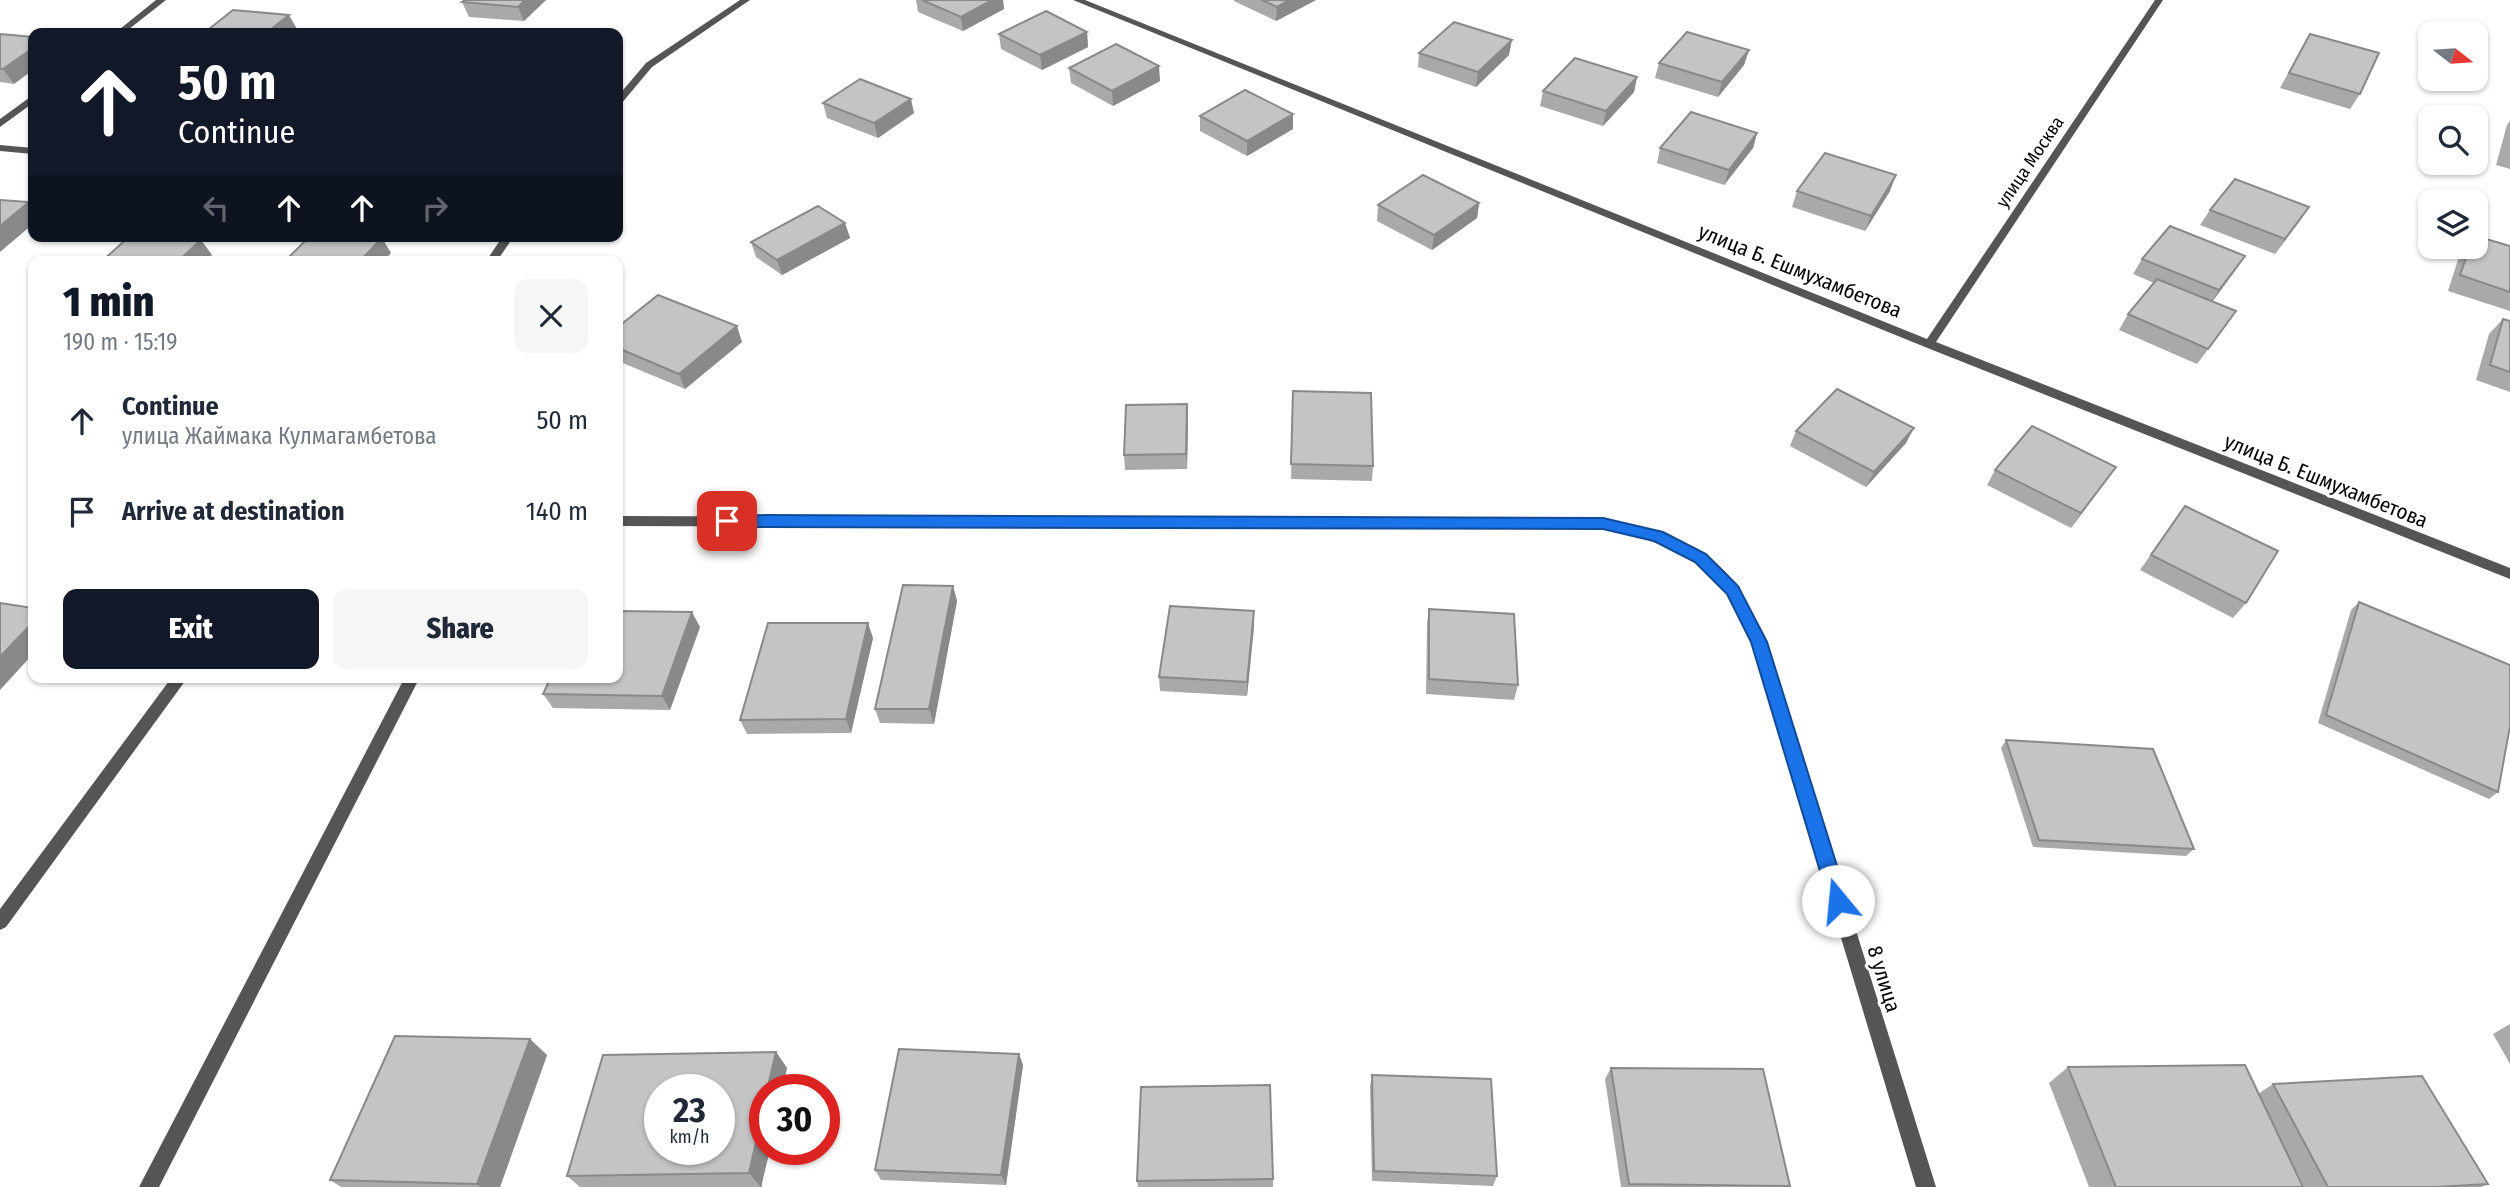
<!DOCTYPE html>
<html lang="en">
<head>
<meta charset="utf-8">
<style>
  :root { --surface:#fff; --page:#f6f6f7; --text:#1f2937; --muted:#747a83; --accent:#111827 }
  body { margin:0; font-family:"Fira Sans Condensed",sans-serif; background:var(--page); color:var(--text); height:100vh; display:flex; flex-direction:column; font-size:26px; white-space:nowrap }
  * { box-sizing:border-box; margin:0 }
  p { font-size:23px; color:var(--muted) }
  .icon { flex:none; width:38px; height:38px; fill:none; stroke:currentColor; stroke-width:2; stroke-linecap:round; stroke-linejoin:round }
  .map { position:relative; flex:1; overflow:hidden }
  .drawer { position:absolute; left:28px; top:256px; width:595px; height:427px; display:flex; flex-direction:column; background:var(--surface); border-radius:14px; box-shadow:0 2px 5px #0004 }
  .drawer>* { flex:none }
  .hud { position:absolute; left:28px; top:28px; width:595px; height:214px; border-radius:14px; box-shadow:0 2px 5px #0004; background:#111827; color:#fff; overflow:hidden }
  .needle { width:46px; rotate:107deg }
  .fabs { position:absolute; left:2418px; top:21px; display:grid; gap:14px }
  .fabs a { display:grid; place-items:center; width:70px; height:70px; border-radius:14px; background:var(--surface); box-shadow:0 2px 5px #0004; font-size:35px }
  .speed { position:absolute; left:644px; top:1074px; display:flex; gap:14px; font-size:35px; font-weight:700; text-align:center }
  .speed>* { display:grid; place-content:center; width:91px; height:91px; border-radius:50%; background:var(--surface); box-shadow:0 2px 5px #0004; line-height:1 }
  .speed small { font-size:18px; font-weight:400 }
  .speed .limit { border:10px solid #d22; background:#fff; color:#111 }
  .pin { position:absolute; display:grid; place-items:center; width:60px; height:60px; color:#fff; margin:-30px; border-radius:14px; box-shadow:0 4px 10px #0006 }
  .me { position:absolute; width:77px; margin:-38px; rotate:343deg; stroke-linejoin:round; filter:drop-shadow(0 0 5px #0008) }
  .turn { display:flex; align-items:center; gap:24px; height:147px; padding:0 35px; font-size:32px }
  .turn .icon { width:91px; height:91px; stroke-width:2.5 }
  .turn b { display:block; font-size:49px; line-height:60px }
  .lanes { display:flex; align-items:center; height:66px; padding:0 35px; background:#0003; justify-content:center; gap:35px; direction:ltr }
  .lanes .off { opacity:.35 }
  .round { display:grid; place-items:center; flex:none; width:74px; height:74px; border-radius:14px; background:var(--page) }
  .summary { display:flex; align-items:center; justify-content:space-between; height:119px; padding:0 35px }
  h1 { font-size:42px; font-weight:800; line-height:52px; color:var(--accent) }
  .action { display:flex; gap:14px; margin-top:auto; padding:14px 35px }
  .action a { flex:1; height:80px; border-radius:14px; background:var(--accent); color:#fff; font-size:28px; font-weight:800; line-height:80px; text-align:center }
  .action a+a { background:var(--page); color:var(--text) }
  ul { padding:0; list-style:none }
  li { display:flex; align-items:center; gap:21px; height:91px; padding:0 35px }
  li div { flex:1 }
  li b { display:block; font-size:26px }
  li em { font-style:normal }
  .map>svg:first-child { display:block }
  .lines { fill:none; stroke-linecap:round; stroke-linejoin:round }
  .street { fill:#555; fill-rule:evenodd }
  .wall { fill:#a9a9a9 }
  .shaded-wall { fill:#898989 }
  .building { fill:#c4c4c4; stroke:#898989; stroke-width:2; fill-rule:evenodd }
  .route { fill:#1a73e8; stroke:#114b97; stroke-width:2 }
  .labels { text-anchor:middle; stroke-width:6; stroke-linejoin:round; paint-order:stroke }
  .far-street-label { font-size:18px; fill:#000; stroke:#fff }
  .street-label { font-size:21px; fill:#000; stroke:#fff }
</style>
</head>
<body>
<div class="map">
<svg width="2510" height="1187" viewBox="0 0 2510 1187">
  <rect width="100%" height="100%" fill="#fff"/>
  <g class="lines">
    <!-- street -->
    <g class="street">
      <path d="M 156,0 L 166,0 L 124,33 L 115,33 Z"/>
      <path d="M 740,0 L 750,0 L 652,67 L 621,104 L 618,105 L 618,96 L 646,63 Z"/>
      <path d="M 1073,0 L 1085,0 L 1927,339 L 2155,0 L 2163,0 L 1936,342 L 2510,568 L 2510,579 L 1925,347 Z"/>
      <path d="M 33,95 L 33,103 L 0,127 L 0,119 Z"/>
      <path d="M 0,145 L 33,148 L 33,154 L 0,151 Z"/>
      <path d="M 503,236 L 514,236 L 497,261 L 486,261 Z"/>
      <path d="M 618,516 L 1603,519 C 1653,530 1709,543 1739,589 C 1750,606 1757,624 1766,642 L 1936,1187 L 1916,1187 L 1752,642 C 1745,627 1738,612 1730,598 C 1702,553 1651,539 1603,529 L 618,526 Z"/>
      <path d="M 172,677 L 188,677 L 6,927 L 0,930 L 0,909 Z"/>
      <path d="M 405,677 L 420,677 L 159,1187 L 139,1187 Z"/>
    </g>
  </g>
  <!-- wall -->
  <g class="wall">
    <path d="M 546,0 L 524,21 L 469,17 L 462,2 Z"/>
    <path d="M 916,0 L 1003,0 L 1004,9 L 963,31 L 918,12 Z"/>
    <path d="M 1234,0 L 1316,0 L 1276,21 L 1234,1 Z"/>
    <path d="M 1087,32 L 1088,47 L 1042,70 L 1001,49 L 999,34 Z"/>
    <path d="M 0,34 L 14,84 L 0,82 Z"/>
    <path d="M 2310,34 L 2360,94 L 2350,109 L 2280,88 Z"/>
    <path d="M 1749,50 L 1744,65 L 1718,97 L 1655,78 L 1659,63 Z"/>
    <path d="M 1419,53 L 1509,55 L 1476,87 L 1418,67 Z"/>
    <path d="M 1069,68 L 1160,81 L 1113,106 L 1071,83 Z"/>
    <path d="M 1637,77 L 1634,92 L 1603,126 L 1540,106 L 1543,91 Z"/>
    <path d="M 823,103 L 914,113 L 878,138 L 827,118 Z"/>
    <path d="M 1200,116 L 1293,129 L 1247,156 L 1200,131 Z"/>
    <path d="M 2510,121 L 2510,169 L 2496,165 L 2507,125 Z"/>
    <path d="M 1757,133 L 1753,148 L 1724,185 L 1657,163 L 1660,148 Z"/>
    <path d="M 1797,191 L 1890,191 L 1865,231 L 1792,207 Z"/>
    <path d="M 1479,203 L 1477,218 L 1432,250 L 1377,221 L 1378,205 Z"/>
    <path d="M 2309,207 L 2275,254 L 2200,225 L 2210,210 Z"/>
    <path d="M 845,223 L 850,238 L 782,275 L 756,257 L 751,242 Z"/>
    <path d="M 2510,246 L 2510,311 L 2448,291 L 2461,250 L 2464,247 Z"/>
    <path d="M 2245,256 L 2212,302 L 2236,311 L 2197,364 L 2119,330 L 2128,314 L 2154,283 L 2133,274 L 2142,259 Z"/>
    <path d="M 2503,319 L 2510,321 L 2510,392 L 2476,380 L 2489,334 Z"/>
    <path d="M 618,327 L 742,342 L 685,389 L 618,361 Z"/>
    <path d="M 1293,391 L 1373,466 L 1372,481 L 1291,479 Z"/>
    <path d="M 1188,420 L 1187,469 L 1125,470 L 1124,455 Z"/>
    <path d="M 1796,431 L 1906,443 L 1866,487 L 1790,446 Z"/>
    <path d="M 2116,467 L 2071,528 L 1987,485 L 1995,470 Z"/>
    <path d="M 2185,506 L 2246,603 L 2233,618 L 2140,570 Z"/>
    <path d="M 953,586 L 957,601 L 934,724 L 880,723 L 875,709 Z"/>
    <path d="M 2359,602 L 2498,792 L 2489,799 L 2318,723 L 2351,610 Z"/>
    <path d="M 1429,609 L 1518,685 L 1514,700 L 1426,694 L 1427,623 Z"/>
    <path d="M 1254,611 L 1254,626 L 1247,696 L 1160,691 L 1159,677 Z"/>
    <path d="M 700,627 L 670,710 L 553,708 L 543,694 Z"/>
    <path d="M 873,638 L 851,733 L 747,734 L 740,720 Z"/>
    <path d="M 2006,740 L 2194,849 L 2186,856 L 2033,847 L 2001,748 Z"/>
    <path d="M 2510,1024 L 2510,1064 L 2493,1034 Z"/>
    <path d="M 776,1052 L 787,1068 L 782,1090 L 765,1090 L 762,1187 L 580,1187 L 567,1176 Z"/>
    <path d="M 547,1055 L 500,1187 L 341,1187 L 330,1180 Z"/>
    <path d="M 1023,1065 L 1006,1185 L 881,1180 L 875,1170 Z"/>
    <path d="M 2068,1067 L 2258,1094 L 2273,1084 L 2488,1184 L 2481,1187 L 2304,1187 L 2294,1167 L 2303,1187 L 2089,1187 L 2049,1083 Z"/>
    <path d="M 1611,1068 L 1790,1186 L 1788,1187 L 1621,1187 L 1605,1079 Z"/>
    <path d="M 1372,1075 L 1497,1176 L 1493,1186 L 1372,1181 L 1370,1086 Z"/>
    <path d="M 1273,1179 L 1273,1187 L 1138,1187 L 1137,1181 Z"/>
  </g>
  <!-- shaded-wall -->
  <g class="shaded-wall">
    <path d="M 525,0 L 546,0 L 524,21 L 518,7 Z"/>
    <path d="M 992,0 L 1003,0 L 1004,9 L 963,31 L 961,17 Z"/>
    <path d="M 1289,0 L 1316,0 L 1276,21 L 1277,7 Z"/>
    <path d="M 289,15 L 297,29 L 292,33 L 266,33 Z"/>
    <path d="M 1087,32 L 1088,47 L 1042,70 L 1040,55 Z"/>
    <path d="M 1512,40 L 1509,55 L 1476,87 L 1478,72 Z"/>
    <path d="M 33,48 L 33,70 L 14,84 L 3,69 Z"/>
    <path d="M 1749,50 L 1744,65 L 1718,97 L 1722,82 Z"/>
    <path d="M 1159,66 L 1160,81 L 1113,106 L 1112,91 Z"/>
    <path d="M 1637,77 L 1634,92 L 1603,126 L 1606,111 Z"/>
    <path d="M 911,99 L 914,113 L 878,138 L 874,123 Z"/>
    <path d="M 1293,114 L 1293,129 L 1247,156 L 1247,141 Z"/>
    <path d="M 1757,133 L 1753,148 L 1724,185 L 1729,170 Z"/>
    <path d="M 1896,175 L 1890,191 L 1865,231 L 1871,216 Z"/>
    <path d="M 29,202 L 33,207 L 33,224 L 0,252 L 0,226 Z"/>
    <path d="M 1479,203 L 1477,218 L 1432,250 L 1434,235 Z"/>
    <path d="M 2309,207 L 2299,222 L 2275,254 L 2285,239 Z"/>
    <path d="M 845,223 L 850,238 L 782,275 L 777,260 Z"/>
    <path d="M 382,238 L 391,253 L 384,261 L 360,261 Z"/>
    <path d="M 201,240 L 212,255 L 205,261 L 178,261 Z"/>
    <path d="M 2245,256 L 2235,271 L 2209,306 L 2219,290 Z"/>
    <path d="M 2236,311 L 2225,327 L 2197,364 L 2208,349 Z"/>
    <path d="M 737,326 L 742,342 L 685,389 L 679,374 Z"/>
    <path d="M 1187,404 L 1188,420 L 1187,469 L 1186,454 Z"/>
    <path d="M 1914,428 L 1906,443 L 1866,487 L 1874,472 Z"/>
    <path d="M 2116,467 L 2105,482 L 2071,528 L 2081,513 Z"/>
    <path d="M 953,586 L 957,601 L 934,724 L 929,709 Z"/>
    <path d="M 1254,611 L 1254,626 L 1247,696 L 1247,682 Z"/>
    <path d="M 692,612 L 700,627 L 670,710 L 662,696 Z"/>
    <path d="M 33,622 L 33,654 L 0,690 L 0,657 Z"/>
    <path d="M 868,623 L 873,638 L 851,733 L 846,719 Z"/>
    <path d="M 530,1039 L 547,1055 L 500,1187 L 480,1187 L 477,1184 Z"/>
    <path d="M 776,1052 L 787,1068 L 782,1090 L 767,1090 Z"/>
    <path d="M 1019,1054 L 1023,1065 L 1006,1185 L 1001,1175 Z"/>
    <path d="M 765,1102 L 765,1150 L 770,1150 L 761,1187 L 749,1173 Z"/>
  </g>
  <!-- building -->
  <g class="building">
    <path d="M 465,0 L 525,0 L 518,7 L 462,2 Z"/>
    <path d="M 922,0 L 992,0 L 961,17 Z"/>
    <path d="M 1262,0 L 1289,0 L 1277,7 Z"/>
    <path d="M 233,10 L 289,15 L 266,33 L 204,33 Z"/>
    <path d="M 1046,11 L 1087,32 L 1040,55 L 999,34 Z"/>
    <path d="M 1454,22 L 1512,40 L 1478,72 L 1419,53 Z"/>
    <path d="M 1687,32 L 1749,50 L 1722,82 L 1659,63 Z"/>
    <path d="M 0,34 L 33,37 L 33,48 L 3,69 L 0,69 Z"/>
    <path d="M 2310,34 L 2379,53 L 2360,94 L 2289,73 Z"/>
    <path d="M 1116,44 L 1159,66 L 1112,91 L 1069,68 Z"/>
    <path d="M 1575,58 L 1637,77 L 1606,111 L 1543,91 Z"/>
    <path d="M 860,79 L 911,99 L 874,123 L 823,103 Z"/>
    <path d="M 1245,90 L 1293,114 L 1247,141 L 1200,116 Z"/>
    <path d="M 1691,112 L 1757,133 L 1729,170 L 1660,148 Z"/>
    <path d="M 1825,153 L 1896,175 L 1871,216 L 1797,191 Z"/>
    <path d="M 1423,175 L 1479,203 L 1434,235 L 1378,205 Z"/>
    <path d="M 2235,179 L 2309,207 L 2285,239 L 2210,210 Z"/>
    <path d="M 0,200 L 29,202 L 0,226 Z"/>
    <path d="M 818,206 L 845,223 L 777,260 L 751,242 Z"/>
    <path d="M 2170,226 L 2245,256 L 2219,290 L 2142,259 Z"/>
    <path d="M 130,236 L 168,236 L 201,240 L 178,261 L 102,261 Z"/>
    <path d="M 310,236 L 367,236 L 382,238 L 360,261 L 285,261 Z"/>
    <path d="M 2476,236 L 2510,246 L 2510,292 L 2460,275 L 2470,247 L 2476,247 Z"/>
    <path d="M 2157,279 L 2236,311 L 2208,349 L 2128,314 Z"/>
    <path d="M 658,295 L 737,326 L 679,374 L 618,348 L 618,327 Z"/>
    <path d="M 2503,319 L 2510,321 L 2510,372 L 2490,365 Z"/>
    <path d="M 1837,389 L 1914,428 L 1874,472 L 1796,431 Z"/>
    <path d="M 1293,391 L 1371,393 L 1373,466 L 1291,464 Z"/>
    <path d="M 1187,404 L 1186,454 L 1124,455 L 1126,405 Z"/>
    <path d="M 2032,426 L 2116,467 L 2081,513 L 1995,470 Z"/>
    <path d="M 2185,506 L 2278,551 L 2246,603 L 2151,555 Z"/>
    <path d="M 903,585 L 953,586 L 929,709 L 875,709 Z"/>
    <path d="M 2359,602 L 2510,665 L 2510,726 L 2498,792 L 2326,715 Z"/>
    <path d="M 0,603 L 33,608 L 33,622 L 0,657 Z"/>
    <path d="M 1170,606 L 1254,611 L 1247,682 L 1159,677 Z"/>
    <path d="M 1429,609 L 1514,614 L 1518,685 L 1429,679 Z"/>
    <path d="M 618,611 L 692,612 L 662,696 L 543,694 L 551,677 L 618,677 Z"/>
    <path d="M 768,623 L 868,623 L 846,719 L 740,720 Z"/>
    <path d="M 2006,740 L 2153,749 L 2194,849 L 2039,840 Z"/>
    <path d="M 395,1036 L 530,1039 L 477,1184 L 330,1180 Z"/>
    <path d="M 899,1049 L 1019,1054 L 1001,1175 L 875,1170 Z"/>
    <path d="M 776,1052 L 767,1090 L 765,1090 L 765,1102 L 749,1173 L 567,1176 L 603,1055 ZM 660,1090 L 719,1090 L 719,1150 L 660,1150 Z"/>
    <path d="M 2245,1065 L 2303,1187 L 2116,1187 L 2068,1067 Z"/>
    <path d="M 1611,1068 L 1763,1069 L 1790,1186 L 1629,1184 Z"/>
    <path d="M 1372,1075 L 1491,1079 L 1497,1176 L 1374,1171 Z"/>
    <path d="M 2422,1076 L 2488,1184 L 2436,1187 L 2328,1187 L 2273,1084 Z"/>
    <path d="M 1270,1085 L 1273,1179 L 1137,1181 L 1141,1087 Z"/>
  </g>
  <!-- route -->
  <path class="route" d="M 727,515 L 1603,518 L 1663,532 L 1706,554 L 1738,586 L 1767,642 L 1848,901 L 1845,908 L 1838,910 L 1832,908 L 1829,901 L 1751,642 L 1727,594 L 1695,562 L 1654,541 L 1603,529 L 727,527 L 720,521 Z"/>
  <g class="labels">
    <!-- far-street labels -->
    <g class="far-street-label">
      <text transform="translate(2030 162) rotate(-56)" y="6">улица Москва</text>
    </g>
    <!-- street labels -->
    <g class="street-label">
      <text transform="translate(1800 271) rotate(22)" y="7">улица Б. Ешмухамбетова</text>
      <text transform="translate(2326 481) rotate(22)" y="7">улица Б. Ешмухамбетова</text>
      <text transform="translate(1884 979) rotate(73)" y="7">8 улица</text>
    </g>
  </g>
</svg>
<div class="fabs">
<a><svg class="needle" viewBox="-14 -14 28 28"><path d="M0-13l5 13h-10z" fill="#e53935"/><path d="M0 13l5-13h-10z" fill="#747a83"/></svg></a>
<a><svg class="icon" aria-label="search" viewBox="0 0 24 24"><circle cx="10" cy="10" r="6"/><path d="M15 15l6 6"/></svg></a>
<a><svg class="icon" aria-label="layers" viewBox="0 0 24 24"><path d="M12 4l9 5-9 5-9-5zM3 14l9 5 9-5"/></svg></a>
</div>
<div class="speed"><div>23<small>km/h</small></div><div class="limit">30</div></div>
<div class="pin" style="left:727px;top:521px;background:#d93025"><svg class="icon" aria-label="arrive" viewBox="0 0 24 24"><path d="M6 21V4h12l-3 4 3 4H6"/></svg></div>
<svg class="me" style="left:1838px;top:901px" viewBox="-20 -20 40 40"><circle r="19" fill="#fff"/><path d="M0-13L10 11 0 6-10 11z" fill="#1a73e8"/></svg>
<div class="hud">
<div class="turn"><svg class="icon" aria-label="ahead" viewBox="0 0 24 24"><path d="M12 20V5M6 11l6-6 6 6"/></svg><div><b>50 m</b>Continue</div></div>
<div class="lanes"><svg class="icon off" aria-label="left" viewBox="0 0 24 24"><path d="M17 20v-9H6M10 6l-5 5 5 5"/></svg><svg class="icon" aria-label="ahead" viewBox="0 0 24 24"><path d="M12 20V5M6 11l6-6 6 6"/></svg><svg class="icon" aria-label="ahead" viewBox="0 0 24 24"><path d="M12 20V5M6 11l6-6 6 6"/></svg><svg class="icon off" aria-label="right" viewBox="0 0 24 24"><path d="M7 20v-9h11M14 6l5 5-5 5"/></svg></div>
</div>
<section class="drawer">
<div class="summary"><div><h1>1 min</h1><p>190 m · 15:19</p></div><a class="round"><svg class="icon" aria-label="close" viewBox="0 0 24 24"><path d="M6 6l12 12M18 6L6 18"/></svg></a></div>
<ul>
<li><svg class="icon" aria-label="ahead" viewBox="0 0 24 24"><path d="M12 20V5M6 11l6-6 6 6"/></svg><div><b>Continue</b><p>улица Жаймака Кулмагамбетова</p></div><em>50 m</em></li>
<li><svg class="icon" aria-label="arrive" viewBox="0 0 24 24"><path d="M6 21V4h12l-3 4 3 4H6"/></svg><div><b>Arrive at destination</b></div><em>140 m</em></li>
</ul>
<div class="action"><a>Exit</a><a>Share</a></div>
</section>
</div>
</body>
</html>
